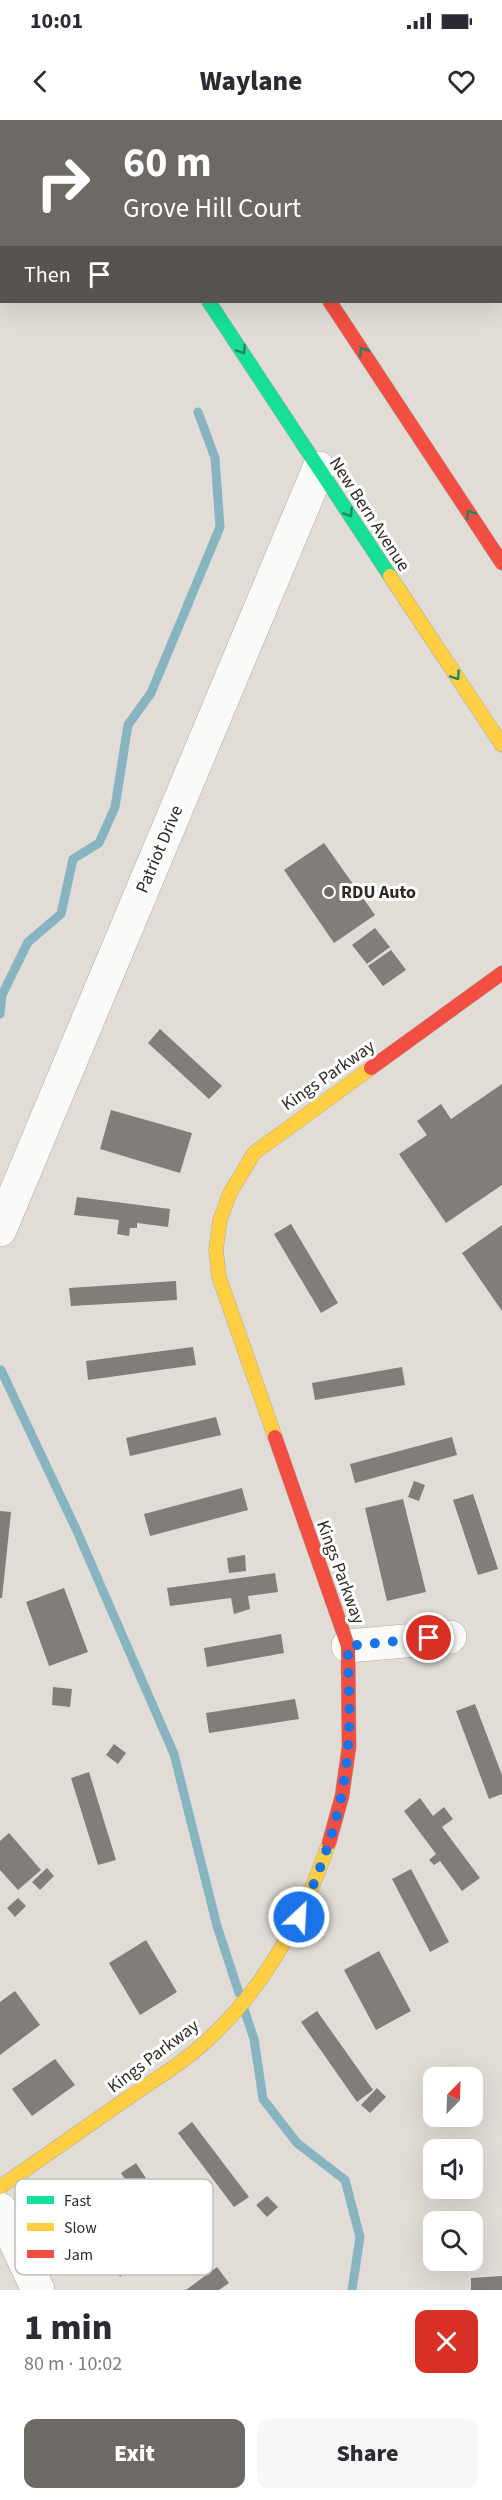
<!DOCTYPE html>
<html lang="en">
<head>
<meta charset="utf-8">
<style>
  :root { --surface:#fff; --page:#f7f7f7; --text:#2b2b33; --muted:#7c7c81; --accent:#6d6964 }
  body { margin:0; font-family:"Source Sans 3",sans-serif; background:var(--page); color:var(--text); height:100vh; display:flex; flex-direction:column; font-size:22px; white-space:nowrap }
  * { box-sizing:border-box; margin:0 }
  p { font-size:20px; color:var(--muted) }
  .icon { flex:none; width:33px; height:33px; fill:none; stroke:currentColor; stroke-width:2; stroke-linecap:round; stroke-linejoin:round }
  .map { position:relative; height:2170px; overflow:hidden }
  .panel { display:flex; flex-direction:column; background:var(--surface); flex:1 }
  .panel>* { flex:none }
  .banner { position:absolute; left:0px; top:0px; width:502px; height:183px; box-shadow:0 6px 24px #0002; background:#6d6964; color:#fff; overflow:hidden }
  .needle { width:39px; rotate:23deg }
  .controls { position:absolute; left:423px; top:1947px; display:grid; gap:12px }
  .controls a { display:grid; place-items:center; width:60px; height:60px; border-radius:12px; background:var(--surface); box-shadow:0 6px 24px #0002; font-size:30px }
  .pin { position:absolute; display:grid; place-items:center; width:51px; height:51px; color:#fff; margin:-26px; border:3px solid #fff; border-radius:50%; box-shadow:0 2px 6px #0007 }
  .me { position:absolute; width:66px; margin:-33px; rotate:25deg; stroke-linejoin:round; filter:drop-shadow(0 0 4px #0008) }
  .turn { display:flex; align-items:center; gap:21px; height:126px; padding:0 24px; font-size:27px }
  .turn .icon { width:78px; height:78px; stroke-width:2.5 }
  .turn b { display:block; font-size:42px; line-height:51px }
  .then { display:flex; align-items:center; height:57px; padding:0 24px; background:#0003; gap:12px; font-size:22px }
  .round { display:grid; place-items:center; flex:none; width:63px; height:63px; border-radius:12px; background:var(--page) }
  .summary { display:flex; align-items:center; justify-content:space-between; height:102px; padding:0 24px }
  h1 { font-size:36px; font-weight:800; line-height:45px }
  .action { display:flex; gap:12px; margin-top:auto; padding:12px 24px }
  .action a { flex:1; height:69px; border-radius:12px; background:var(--accent); color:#fff; font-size:24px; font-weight:800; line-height:69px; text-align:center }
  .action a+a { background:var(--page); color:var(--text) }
  .status { display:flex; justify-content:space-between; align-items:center; height:42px; padding:0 30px; background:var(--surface); direction:ltr }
  .status svg { height:16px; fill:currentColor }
  header { display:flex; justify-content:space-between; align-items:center; height:78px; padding:0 24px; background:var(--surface); font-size:27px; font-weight:800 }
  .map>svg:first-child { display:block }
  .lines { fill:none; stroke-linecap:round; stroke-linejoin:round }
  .stream { stroke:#87b4c0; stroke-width:9 }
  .building { fill:#817d7a }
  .street-casing { stroke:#adaaa5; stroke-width:34 }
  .fast-casing { stroke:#adaaa5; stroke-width:15 }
  .slow-casing { stroke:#adaaa5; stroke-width:15 }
  .jam-casing { stroke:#adaaa5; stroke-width:15 }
  .street { stroke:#fafaf9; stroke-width:33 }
  .fast { stroke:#16e098; stroke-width:14 }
  .slow { stroke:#ffcf43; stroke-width:14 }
  .jam { stroke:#f24e42; stroke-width:14 }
  .oneway { stroke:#228660 }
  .route { stroke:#1a73e8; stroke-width:10; stroke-dasharray:0 18 }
  .poi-dot { fill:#6d6964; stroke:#fff; stroke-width:2 }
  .labels { text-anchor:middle; stroke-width:6; stroke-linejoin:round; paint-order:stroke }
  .street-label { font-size:18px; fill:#2e2b27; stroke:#fff }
  .poi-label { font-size:18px; font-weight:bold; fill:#2e2b27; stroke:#fff; text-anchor:start }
  .key { fill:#fff; stroke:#c0bfbe; stroke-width:1.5 }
  .key-label { font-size:16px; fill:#2e2b27 }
</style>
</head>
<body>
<div class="status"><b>10:01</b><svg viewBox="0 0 49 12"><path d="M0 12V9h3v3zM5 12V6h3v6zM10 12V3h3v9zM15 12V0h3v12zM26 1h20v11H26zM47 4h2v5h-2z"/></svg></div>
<header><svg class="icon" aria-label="back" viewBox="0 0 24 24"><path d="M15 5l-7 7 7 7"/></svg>Waylane<svg class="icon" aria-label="heart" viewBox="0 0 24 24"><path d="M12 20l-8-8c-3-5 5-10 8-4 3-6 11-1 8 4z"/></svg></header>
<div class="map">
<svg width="502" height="2170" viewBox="0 0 502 2170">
  <rect width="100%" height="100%" fill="#e1ddd6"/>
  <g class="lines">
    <!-- stream -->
    <g class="stream">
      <path d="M 0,894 L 2,875 L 28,822 L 61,794 L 73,739 L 99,723 L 115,687 L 128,605 L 151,573 L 220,407 L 215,338 L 198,292"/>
      <path d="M 1,1250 L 76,1409 L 174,1634 L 217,1806 L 239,1873"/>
      <path d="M 244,1889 L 254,1919 L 263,1979 L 297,2023 L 345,2060 L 360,2117 L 352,2170"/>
    </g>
  </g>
  <!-- building -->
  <g class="building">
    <path d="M 324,723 L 375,795 L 334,823 L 284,750 Z"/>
    <path d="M 375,808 L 390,827 L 367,844 L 352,825 Z"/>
    <path d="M 391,830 L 406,850 L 383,866 L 368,846 Z"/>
    <path d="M 160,909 L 222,966 L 209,979 L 148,923 Z"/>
    <path d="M 502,964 L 502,1065 L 446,1103 L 399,1034 L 427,1015 L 417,1001 L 441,984 L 451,999 Z"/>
    <path d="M 111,990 L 192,1013 L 180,1053 L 100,1029 Z"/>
    <path d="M 77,1077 L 170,1089 L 168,1107 L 137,1103 L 137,1108 L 130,1108 L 129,1116 L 117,1114 L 119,1100 L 74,1095 Z"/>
    <path d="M 291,1104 L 338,1183 L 321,1193 L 274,1114 Z"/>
    <path d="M 502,1105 L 502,1191 L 462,1133 Z"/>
    <path d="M 176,1161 L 177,1180 L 71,1186 L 69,1168 Z"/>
    <path d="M 193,1227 L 196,1245 L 88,1260 L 86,1241 Z"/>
    <path d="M 402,1247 L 405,1265 L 315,1280 L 312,1263 Z"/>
    <path d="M 216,1297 L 221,1315 L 130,1336 L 126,1318 Z"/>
    <path d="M 452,1317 L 457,1335 L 355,1363 L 350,1344 Z"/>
    <path d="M 414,1361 L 425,1365 L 419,1381 L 408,1377 Z"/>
    <path d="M 242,1368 L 248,1390 L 150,1416 L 144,1394 Z"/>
    <path d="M 473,1374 L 498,1449 L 478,1455 L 453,1380 Z"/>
    <path d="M 403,1379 L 426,1472 L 387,1481 L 365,1388 Z"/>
    <path d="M 0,1391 L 11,1392 L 2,1478 L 0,1478 Z"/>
    <path d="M 245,1435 L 246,1451 L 229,1453 L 227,1438 Z"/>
    <path d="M 275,1453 L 278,1472 L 248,1476 L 250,1489 L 234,1494 L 231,1478 L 170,1486 L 167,1468 Z"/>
    <path d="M 64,1468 L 88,1532 L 49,1546 L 26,1482 Z"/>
    <path d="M 281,1514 L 284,1533 L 207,1547 L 204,1528 Z"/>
    <path d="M 53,1567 L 72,1569 L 70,1587 L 52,1585 Z"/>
    <path d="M 295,1579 L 299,1599 L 209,1613 L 206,1593 Z"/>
    <path d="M 475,1584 L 502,1655 L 502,1674 L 489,1679 L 456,1591 Z"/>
    <path d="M 114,1624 L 126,1633 L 118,1644 L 106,1635 Z"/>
    <path d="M 89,1652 L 116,1740 L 98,1745 L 71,1658 Z"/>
    <path d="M 420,1678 L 433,1696 L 444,1687 L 453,1699 L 442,1707 L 480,1758 L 462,1771 L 440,1741 L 434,1745 L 429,1740 L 436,1734 L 404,1691 Z"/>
    <path d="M 9,1713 L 41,1750 L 18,1770 L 0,1750 L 0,1721 Z"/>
    <path d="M 47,1748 L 54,1756 L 40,1770 L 32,1762 Z"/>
    <path d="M 411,1749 L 449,1822 L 430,1832 L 392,1759 Z"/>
    <path d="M 18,1778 L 26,1786 L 15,1797 L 7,1788 Z"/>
    <path d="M 146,1820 L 177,1872 L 140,1895 L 109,1843 Z"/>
    <path d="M 379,1831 L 411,1891 L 376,1910 L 344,1850 Z"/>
    <path d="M 15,1871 L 40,1905 L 0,1935 L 0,1882 Z"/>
    <path d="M 317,1891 L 373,1970 L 357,1982 L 301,1902 Z"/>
    <path d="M 55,1939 L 75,1965 L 32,1996 L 12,1969 Z"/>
    <path d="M 377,1968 L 386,1977 L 370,1993 L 361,1985 Z"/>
    <path d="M 192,2002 L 249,2077 L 234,2087 L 178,2013 Z"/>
    <path d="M 136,2043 L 179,2109 L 163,2119 L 121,2053 Z"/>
    <path d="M 83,2071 L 135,2147 L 120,2157 L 68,2082 Z"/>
    <path d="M 267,2076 L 278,2087 L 267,2097 L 256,2085 Z"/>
    <path d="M 217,2147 L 229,2163 L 219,2170 L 186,2170 Z"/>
    <path d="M 502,2156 L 502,2170 L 471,2170 L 471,2158 Z"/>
  </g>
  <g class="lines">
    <!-- street casing -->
    <g class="street-casing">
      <g id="street">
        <path d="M 346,0 L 348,2"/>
        <path d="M 501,98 L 502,99"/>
        <path d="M 0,1110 L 319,348"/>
        <path d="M 348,1526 L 450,1517"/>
        <path d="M 0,2089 L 38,2170"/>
      </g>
    </g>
    <!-- fast casing -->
    <g class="fast-casing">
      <g id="fast">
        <path d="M 83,0 L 84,2"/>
        <path d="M 209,182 L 390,456"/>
      </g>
    </g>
    <!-- slow casing -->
    <g class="slow-casing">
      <g id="slow">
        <path d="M 207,0 L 208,2"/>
        <path d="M 390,456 L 502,625"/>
        <path d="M 275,1317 L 219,1157 L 216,1130 L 220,1100 L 230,1073 L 254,1033 L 371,948"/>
        <path d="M 0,2067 C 44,2037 87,2006 131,1976 C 152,1961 175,1948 195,1931 C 259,1878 302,1801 329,1723"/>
      </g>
    </g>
    <!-- jam casing -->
    <g class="jam-casing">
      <g id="jam">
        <path d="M 330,182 L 502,443"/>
        <path d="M 371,948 L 502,853"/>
        <path d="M 275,1317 L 348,1526 L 349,1627 L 342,1676 L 329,1723"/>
      </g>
    </g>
    <!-- street -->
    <use href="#street" class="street"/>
    <!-- fast -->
    <use href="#fast" class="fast"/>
    <!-- slow -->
    <use href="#slow" class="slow"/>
    <!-- jam -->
    <use href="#jam" class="jam"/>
  </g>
  <!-- one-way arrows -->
  <defs><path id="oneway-chevron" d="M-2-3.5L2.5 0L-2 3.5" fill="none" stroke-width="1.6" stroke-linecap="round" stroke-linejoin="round" transform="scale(1.5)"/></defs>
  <g class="oneway">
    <use href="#oneway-chevron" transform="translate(242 230) rotate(57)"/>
    <use href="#oneway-chevron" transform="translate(363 231) rotate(-123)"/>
    <use href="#oneway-chevron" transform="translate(349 393) rotate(57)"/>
    <use href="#oneway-chevron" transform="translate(470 394) rotate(-123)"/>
    <use href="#oneway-chevron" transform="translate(456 556) rotate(56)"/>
  </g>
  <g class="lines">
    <!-- route -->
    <path class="route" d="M 299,1797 C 324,1744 344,1687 348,1628 C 351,1595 348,1560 348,1526 L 429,1518"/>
  </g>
  <!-- markers -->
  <circle class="poi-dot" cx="329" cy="772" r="6"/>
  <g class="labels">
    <!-- street labels -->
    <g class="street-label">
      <text transform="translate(370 394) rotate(57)" y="6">New Bern Avenue</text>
      <text transform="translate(159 729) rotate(-67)" y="6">Patriot Drive</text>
      <text transform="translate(328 955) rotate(-35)" y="6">Kings Parkway</text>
      <text transform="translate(341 1452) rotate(70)" y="6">Kings Parkway</text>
      <text transform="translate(153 1936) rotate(-37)" y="6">Kings Parkway</text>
    </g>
    <!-- poi labels -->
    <g class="poi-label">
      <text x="341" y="778">RDU Auto</text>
    </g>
  </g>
  <!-- legend -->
  <rect x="15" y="2059" width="198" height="96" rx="9" class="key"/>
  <rect x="27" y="2076" width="27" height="8" fill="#16e098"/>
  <rect x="27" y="2103" width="27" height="8" fill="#ffcf43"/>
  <rect x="27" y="2130" width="27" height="8" fill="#f24e42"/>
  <g class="key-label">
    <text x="64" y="2086">Fast</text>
    <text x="64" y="2113">Slow</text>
    <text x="64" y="2140">Jam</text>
  </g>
</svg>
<div class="controls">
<a><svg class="needle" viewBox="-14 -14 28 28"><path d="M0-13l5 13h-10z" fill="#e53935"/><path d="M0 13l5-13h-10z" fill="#7c7c81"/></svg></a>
<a><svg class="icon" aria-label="sound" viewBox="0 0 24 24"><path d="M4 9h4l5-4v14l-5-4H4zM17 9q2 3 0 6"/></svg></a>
<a><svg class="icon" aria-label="search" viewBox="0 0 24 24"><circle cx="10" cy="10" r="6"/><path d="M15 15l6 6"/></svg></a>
</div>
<div class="pin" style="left:429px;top:1518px;background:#d93025"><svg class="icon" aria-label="arrive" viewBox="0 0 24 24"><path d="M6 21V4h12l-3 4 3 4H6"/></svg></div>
<svg class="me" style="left:299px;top:1797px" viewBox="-20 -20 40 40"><circle r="17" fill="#1a73e8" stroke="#fff" stroke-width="3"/><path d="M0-11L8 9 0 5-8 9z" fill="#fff"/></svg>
<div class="banner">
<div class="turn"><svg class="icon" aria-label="right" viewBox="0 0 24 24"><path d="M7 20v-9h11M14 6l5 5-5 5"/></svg><div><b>60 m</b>Grove Hill Court</div></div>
<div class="then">Then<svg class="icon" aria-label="arrive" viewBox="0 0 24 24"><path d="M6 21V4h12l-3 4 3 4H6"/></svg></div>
</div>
</div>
<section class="panel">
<div class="summary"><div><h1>1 min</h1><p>80 m · 10:02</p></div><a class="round" style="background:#d93025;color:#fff"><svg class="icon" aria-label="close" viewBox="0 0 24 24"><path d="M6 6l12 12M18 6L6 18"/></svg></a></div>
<div class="action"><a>Exit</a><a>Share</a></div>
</section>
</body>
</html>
